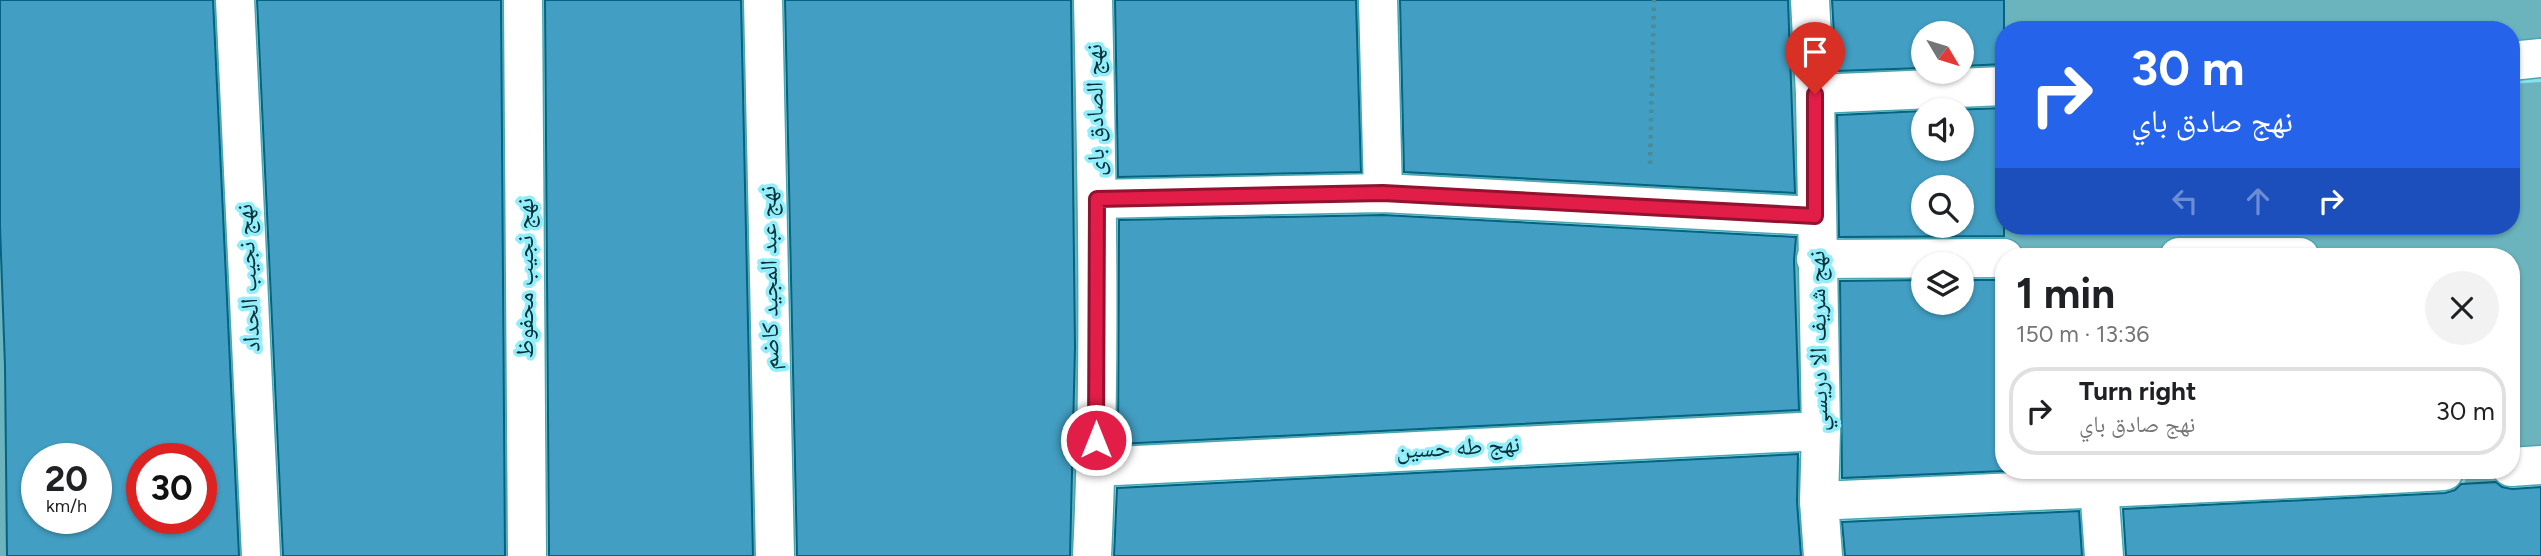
<!DOCTYPE html>
<html lang="en">
<head>
<meta charset="utf-8">
<style>
  :root { --surface:#fff; --page:#f2f2f2; --text:#202124; --muted:#757577; --line:#e0e0e0 }
  body { margin:0; font-family:Figtree,"Noto Naskh Arabic",sans-serif; background:var(--page); color:var(--text); height:100vh; display:flex; flex-direction:column; font-size:26px; white-space:nowrap }
  * { box-sizing:border-box; margin:0 }
  p { font-size:23px; color:var(--muted) }
  .icon { flex:none; width:38px; height:38px; fill:none; stroke:currentColor; stroke-width:2; stroke-linecap:round; stroke-linejoin:round }
  .map { position:relative; flex:1; overflow:hidden }
  .drawer { position:absolute; left:1995px; top:248px; width:525px; height:231px; display:flex; flex-direction:column; background:var(--surface); border-radius:28px; box-shadow:0 2px 5px #0004 }
  .drawer>* { flex:none }
  .hud { position:absolute; left:1995px; top:21px; width:525px; height:214px; border-radius:28px; box-shadow:0 2px 5px #0004; background:#2563eb; color:#fff; overflow:hidden }
  .needle { width:46px; rotate:128deg }
  .controls { position:absolute; left:1911px; top:21px; display:grid; gap:14px }
  .controls a { display:grid; place-items:center; width:63px; height:63px; border-radius:50%; background:var(--surface); box-shadow:0 2px 5px #0004; font-size:35px }
  .speed { position:absolute; left:21px; top:443px; display:flex; gap:14px; font-size:35px; font-weight:700; text-align:center }
  .speed>* { display:grid; place-content:center; width:91px; height:91px; border-radius:50%; background:var(--surface); box-shadow:0 2px 5px #0004; line-height:1 }
  .speed small { font-size:18px; font-weight:400 }
  .speed .limit { border:10px solid #d22; background:#fff; color:#111 }
  .pin { position:absolute; display:grid; place-items:center; width:60px; height:60px; color:#fff; margin:-72px -30px; border-radius:50% 50% 50% 0; rotate:-45deg; box-shadow:0 0 7px #0007 }
  .pin .icon { rotate:45deg }
  .me { position:absolute; width:77px; margin:-38px; rotate:0deg; stroke-linejoin:round; filter:drop-shadow(0 0 5px #0008) }
  .turn { display:flex; align-items:center; gap:24px; height:147px; padding:0 21px; font-size:32px }
  .turn .icon { width:91px; height:91px; stroke-width:2.5 }
  .turn b { display:block; font-size:49px; line-height:60px }
  .lanes { display:flex; align-items:center; height:66px; padding:0 21px; background:#0003; justify-content:center; gap:35px; direction:ltr }
  .lanes .off { opacity:.35 }
  .round { display:grid; place-items:center; flex:none; width:74px; height:74px; border-radius:37px; background:var(--page) }
  .headline { display:flex; align-items:center; justify-content:space-between; height:119px; padding:0 21px }
  h1 { font-size:42px; font-weight:700; line-height:52px }
  ul { padding:0; list-style:none }
  li { display:flex; align-items:center; gap:21px; height:88px; margin:0 14px 10px; padding:0 7px; border:4px solid var(--line); border-radius:28px }
  li div { flex:1 }
  li b { display:block; font-size:26px }
  li em { font-style:normal }
  .map>svg:first-child { display:block }
  .shadow { fill:#0003; fill-rule:evenodd }
  .building { fill:#429ec2; stroke:#036380; stroke-width:2; fill-rule:evenodd }
  .lines { fill:none; stroke-linecap:round; stroke-linejoin:round }
  .street-casing { stroke:#4aa6b3; stroke-width:41 }
  .path { stroke:#498c95; stroke-width:4.5; stroke-dasharray:3.5 5; stroke-linecap:butt }
  .street { stroke:#fff; stroke-width:38 }
  .route-casing { stroke:#92132f; stroke-width:18 }
  .route { stroke:#e11d48; stroke-width:12 }
  .labels { text-anchor:middle; stroke-width:7; stroke-linejoin:round; paint-order:stroke }
  .street-label { font-size:24px; fill:#052f34; stroke:#93eefb }
</style>
</head>
<body>
<div class="map">
<svg width="2541" height="556" viewBox="0 0 2541 556">
  <rect width="100%" height="100%" fill="#86e1ed"/>
  <!-- shadow -->
  <g class="shadow">
    <path d="M 0,0 L 238,0 L 254,556 L 0,556 ZM 37,458 L 96,458 L 96,518 L 37,518 ZM 142,458 L 201,458 L 201,518 L 142,518 Z"/>
    <path d="M 259,0 L 526,0 L 521,556 L 285,556 Z"/>
    <path d="M 547,0 L 766,0 L 769,556 L 551,556 Z"/>
    <path d="M 787,0 L 1096,0 L 1087,556 L 799,556 Z"/>
    <path d="M 1117,0 L 1381,0 L 1377,188 L 1137,193 L 1120,176 Z"/>
    <path d="M 1402,0 L 1813,0 L 1811,209 L 1423,188 L 1406,172 Z"/>
    <path d="M 1834,0 L 2541,0 L 2541,54 L 2511,64 L 2511,30 L 2004,30 L 2004,81 L 1854,87 L 1837,70 ZM 1923,33 L 1962,33 L 1962,72 L 1923,72 Z"/>
    <path d="M 2541,82 L 2541,460 L 2511,470 L 2511,257 L 2323,257 L 2323,252 L 2319,251 L 2196,251 L 2182,257 L 2028,257 L 2027,253 L 2022,252 L 1858,253 L 1841,236 L 1839,117 L 1923,113 L 1923,149 L 1962,149 L 1962,111 L 2004,110 L 2004,226 L 2511,226 L 2511,84 ZM 1923,187 L 1962,187 L 1962,226 L 1923,226 Z"/>
    <path d="M 1795,239 L 1812,255 L 1815,426 L 1136,460 L 1119,443 Z"/>
    <path d="M 1842,282 L 1923,282 L 1923,303 L 1962,303 L 1962,282 L 2004,282 L 2004,471 L 2344,471 L 1860,494 L 1843,477 Z"/>
    <path d="M 1798,456 L 1814,472 L 1816,556 L 1116,556 Z"/>
    <path d="M 2467,471 L 2511,471 L 2507,475 L 2506,489 L 2541,489 L 2541,556 L 2127,556 L 2446,495 L 2456,491 L 2465,482 Z"/>
    <path d="M 2078,513 L 2095,530 L 2097,556 L 1846,556 Z"/>
  </g>
  <!-- building -->
  <g class="building">
    <path d="M 0,0 L 213,0 L 239,556 L 7,556 L 5,366 L 0,227 ZM 37,458 L 96,458 L 96,518 L 37,518 ZM 142,458 L 201,458 L 201,518 L 142,518 Z"/>
    <path d="M 257,0 L 501,0 L 505,556 L 283,556 Z"/>
    <path d="M 545,0 L 741,0 L 753,556 L 549,556 Z"/>
    <path d="M 785,0 L 1071,0 L 1075,347 L 1070,556 L 797,556 Z"/>
    <path d="M 1115,0 L 1356,0 L 1361,172 L 1118,177 Z"/>
    <path d="M 1400,0 L 1788,0 L 1795,193 L 1404,172 Z"/>
    <path d="M 1832,0 L 2004,0 L 2004,64 L 1962,66 L 1962,33 L 1923,33 L 1923,68 L 1836,71 Z"/>
    <path d="M 2004,108 L 2004,236 L 1839,237 L 1837,115 L 1923,111 L 1923,149 L 1962,149 L 1962,110 L 1948,110 ZM 1923,187 L 1962,187 L 1962,226 L 1923,226 Z"/>
    <path d="M 1383,215 L 1796,237 L 1794,260 L 1799,410 L 1118,444 L 1119,220 Z"/>
    <path d="M 1923,280 L 1923,303 L 1962,303 L 1962,280 L 2004,280 L 2004,471 L 1842,478 L 1840,281 Z"/>
    <path d="M 1798,454 L 1797,502 L 1801,556 L 1114,556 L 1117,488 Z"/>
    <path d="M 2496,482 L 2502,487 L 2512,489 L 2541,487 L 2541,556 L 2126,556 L 2123,509 L 2445,493 L 2455,490 L 2461,484 Z"/>
    <path d="M 2079,511 L 2082,556 L 1845,556 L 1842,522 Z"/>
  </g>
  <g class="lines">
    <!-- street casing -->
    <g class="street-casing">
      <g id="street">
        <path d="M 235,0 L 261,556"/>
        <path d="M 523,0 L 527,556"/>
        <path d="M 763,0 L 775,556"/>
        <path d="M 1378,0 L 1383,193"/>
        <path d="M 1810,0 L 1815,94 L 1821,431 L 1819,501 L 1823,556"/>
        <path d="M 2511,61 L 2541,58"/>
        <path d="M 1815,94 L 2004,86"/>
        <path d="M 1097,199 L 1383,193 L 1815,216"/>
        <path d="M 2179,257 L 2300,257"/>
        <path d="M 1816,259 L 2004,258"/>
        <path d="M 1096,467 L 1821,431"/>
        <path d="M 2511,467 L 2541,465"/>
        <path d="M 2099,487 L 2104,556"/>
        <path d="M 1819,501 C 2027,491 2236,483 2444,471"/>
        <path d="M 1092,556 C 1101,371 1097,185 1093,0"/>
      </g>
    </g>
    <!-- path -->
    <path class="path" d="M 1650,164 L 1654,0"/>
    <!-- street -->
    <use href="#street" class="street"/>
  </g>
  <g class="lines">
    <!-- route casing -->
    <g class="route-casing">
      <path id="route" d="M 1096,440 L 1097,199 L 1383,193 L 1815,216 L 1815,94"/>
    </g>
    <!-- route -->
    <use href="#route" class="route"/>
  </g>
  <g class="labels">
    <!-- street labels -->
    <g class="street-label">
      <text transform="translate(1095 110) rotate(-91)" y="8">نهج الصادق باى</text>
      <text transform="translate(248 278) rotate(-93)" y="8">نهج نجيب الحداد</text>
      <text transform="translate(525 278) rotate(-90)" y="8">نهج نجيب محفوظ</text>
      <text transform="translate(769 278) rotate(-91)" y="8">نهج عبد المجيد كاضم</text>
      <text transform="translate(1818 341) rotate(-91)" y="8">نهج شريف الا دريسي</text>
      <text transform="translate(1458 447) rotate(-3)" y="8">نهج طه حسين</text>
    </g>
  </g>
</svg>
<div class="controls">
<a><svg class="needle" viewBox="-14 -14 28 28"><path d="M0-13l5 13h-10z" fill="#e53935"/><path d="M0 13l5-13h-10z" fill="#757577"/></svg></a>
<a><svg class="icon" aria-label="sound" viewBox="0 0 24 24"><path d="M4 9h4l5-4v14l-5-4H4zM17 9q2 3 0 6"/></svg></a>
<a><svg class="icon" aria-label="search" viewBox="0 0 24 24"><circle cx="10" cy="10" r="6"/><path d="M15 15l6 6"/></svg></a>
<a><svg class="icon" aria-label="layers" viewBox="0 0 24 24"><path d="M12 4l9 5-9 5-9-5zM3 14l9 5 9-5"/></svg></a>
</div>
<div class="speed"><div>20<small>km/h</small></div><div class="limit">30</div></div>
<div class="pin" style="left:1815px;top:94px;background:#d93025"><svg class="icon" aria-label="arrive" viewBox="0 0 24 24"><path d="M6 21V4h12l-3 4 3 4H6"/></svg></div>
<svg class="me" style="left:1096px;top:440px" viewBox="-20 -20 40 40"><circle r="17" fill="#e11d48" stroke="#fff" stroke-width="3"/><path d="M0-11L8 9 0 5-8 9z" fill="#fff"/></svg>
<div class="hud">
<div class="turn"><svg class="icon" aria-label="right" viewBox="0 0 24 24"><path d="M7 20v-9h11M14 6l5 5-5 5"/></svg><div><b>30 m</b>نهج صادق باي</div></div>
<div class="lanes"><svg class="icon off" aria-label="left" viewBox="0 0 24 24"><path d="M17 20v-9H6M10 6l-5 5 5 5"/></svg><svg class="icon off" aria-label="ahead" viewBox="0 0 24 24"><path d="M12 20V5M6 11l6-6 6 6"/></svg><svg class="icon" aria-label="right" viewBox="0 0 24 24"><path d="M7 20v-9h11M14 6l5 5-5 5"/></svg></div>
</div>
<section class="drawer">
<div class="headline"><div><h1>1 min</h1><p>150 m · 13:36</p></div><a class="round"><svg class="icon" aria-label="close" viewBox="0 0 24 24"><path d="M6 6l12 12M18 6L6 18"/></svg></a></div>
<ul>
<li><svg class="icon" aria-label="right" viewBox="0 0 24 24"><path d="M7 20v-9h11M14 6l5 5-5 5"/></svg><div><b>Turn right</b><p>نهج صادق باي</p></div><em>30 m</em></li>
</ul>
</section>
</div>
</body>
</html>
